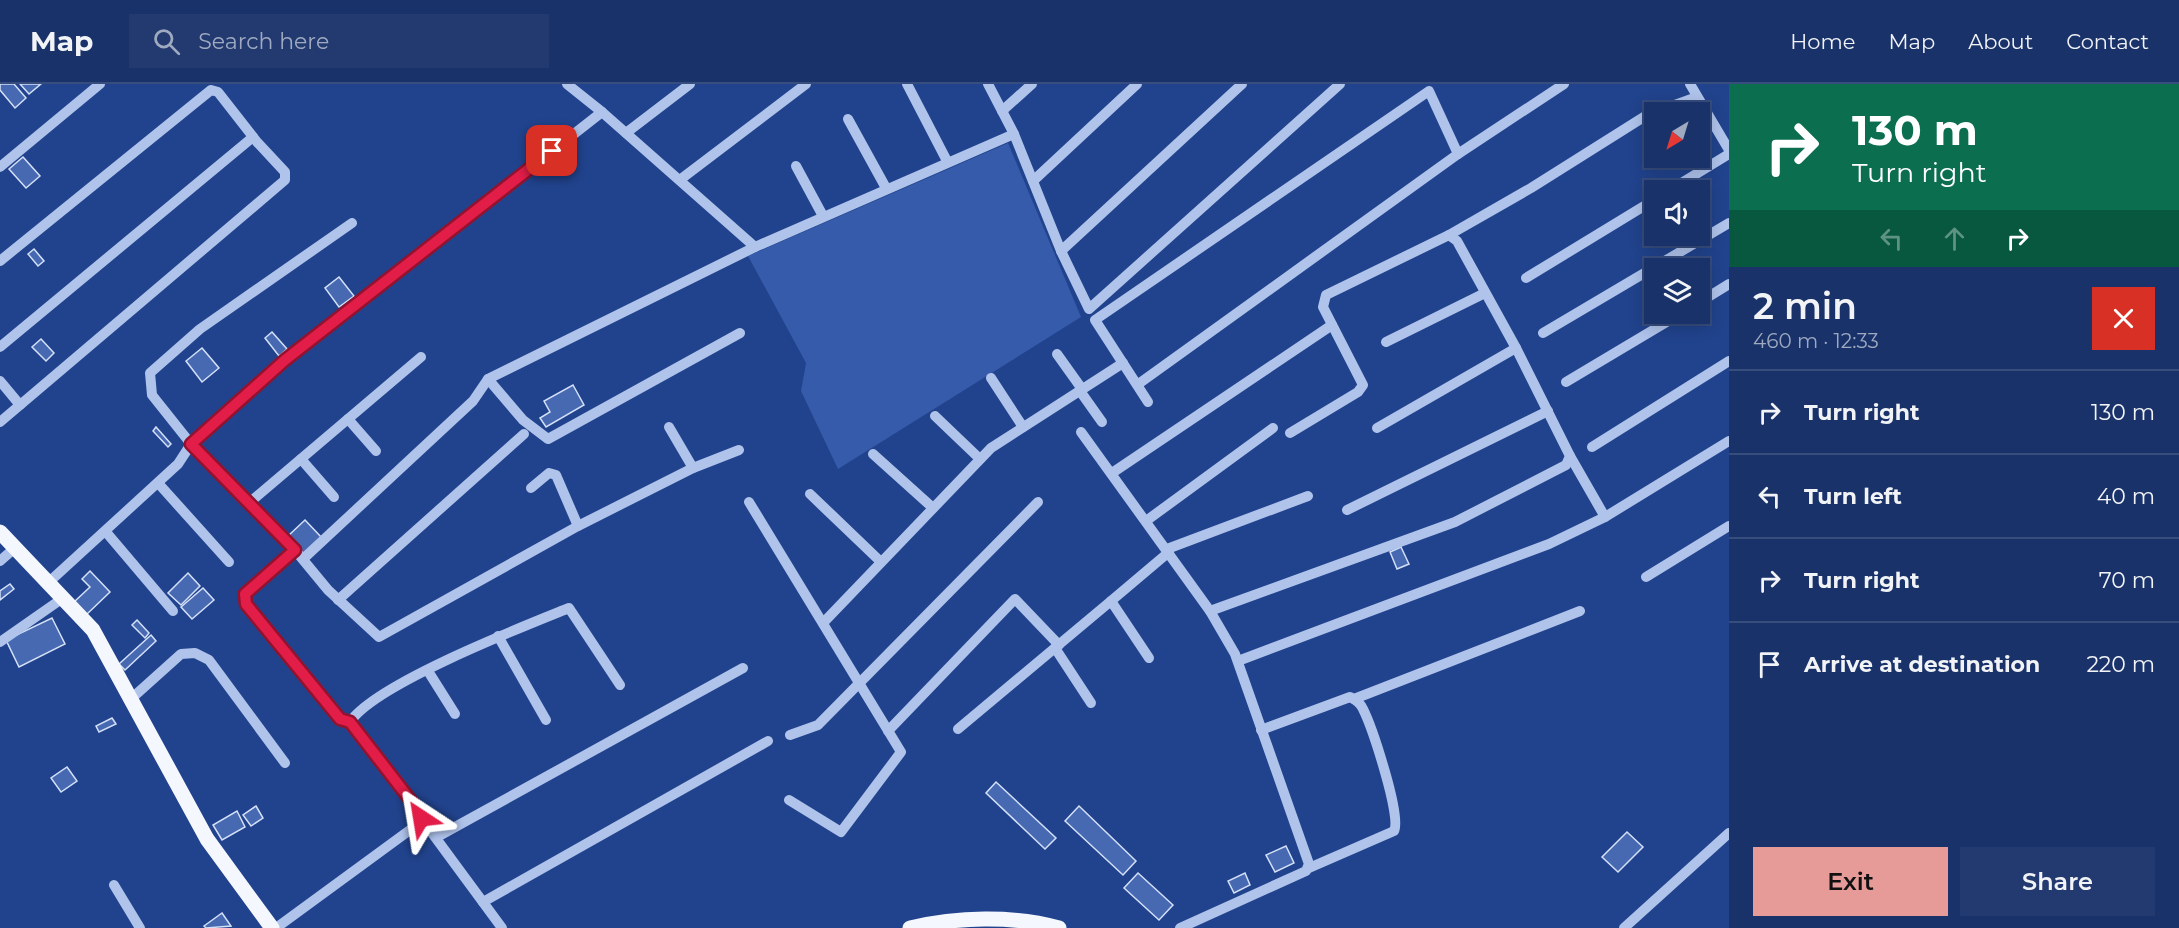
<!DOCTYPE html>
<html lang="en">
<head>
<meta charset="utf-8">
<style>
  :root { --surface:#19326a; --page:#223a70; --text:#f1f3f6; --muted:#9faac1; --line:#374d7e; --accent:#e69b98 }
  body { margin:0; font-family:Montserrat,sans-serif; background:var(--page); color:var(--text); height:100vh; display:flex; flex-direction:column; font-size:22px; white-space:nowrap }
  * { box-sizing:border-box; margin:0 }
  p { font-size:20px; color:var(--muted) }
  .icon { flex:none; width:33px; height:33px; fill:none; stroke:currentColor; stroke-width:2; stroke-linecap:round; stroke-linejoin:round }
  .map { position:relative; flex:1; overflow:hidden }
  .drawer { display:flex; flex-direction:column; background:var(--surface); width:450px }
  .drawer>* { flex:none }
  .guide { background:#0b6e4f; color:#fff; overflow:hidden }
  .needle { width:39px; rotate:218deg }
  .controls { position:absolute; left:1644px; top:18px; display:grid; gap:12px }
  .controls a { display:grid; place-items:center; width:66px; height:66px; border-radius:0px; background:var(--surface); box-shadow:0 3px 15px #0003,0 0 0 2px var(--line); font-size:30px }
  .pin { position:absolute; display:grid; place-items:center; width:51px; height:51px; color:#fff; margin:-26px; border-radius:12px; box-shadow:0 3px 9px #0006 }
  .me { position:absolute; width:66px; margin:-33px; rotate:327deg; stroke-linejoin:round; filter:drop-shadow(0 0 4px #0008) }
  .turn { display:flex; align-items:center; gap:21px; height:126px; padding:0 24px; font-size:27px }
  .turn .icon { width:78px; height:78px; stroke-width:2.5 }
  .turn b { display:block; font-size:42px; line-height:51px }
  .lanes { display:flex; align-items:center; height:57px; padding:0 24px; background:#0003; justify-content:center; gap:30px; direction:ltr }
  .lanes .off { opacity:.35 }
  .round { display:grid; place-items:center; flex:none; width:63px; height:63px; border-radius:0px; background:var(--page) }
  .summary { display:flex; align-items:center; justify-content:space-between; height:102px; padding:0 24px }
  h1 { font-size:36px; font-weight:600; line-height:45px }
  .action { display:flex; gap:12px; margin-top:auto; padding:12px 24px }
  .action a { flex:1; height:69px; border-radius:0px; background:var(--accent); color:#111; font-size:24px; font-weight:600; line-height:69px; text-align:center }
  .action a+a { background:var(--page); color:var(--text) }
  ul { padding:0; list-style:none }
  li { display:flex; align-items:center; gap:18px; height:84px; padding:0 24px; border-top:2px solid var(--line) }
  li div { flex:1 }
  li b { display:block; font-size:22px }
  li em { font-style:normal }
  header { display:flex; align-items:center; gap:36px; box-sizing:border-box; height:84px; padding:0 30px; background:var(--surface); border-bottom:2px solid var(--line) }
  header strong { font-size:28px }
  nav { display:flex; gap:33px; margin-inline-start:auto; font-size:21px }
  .search { width:420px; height:54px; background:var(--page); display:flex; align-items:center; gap:15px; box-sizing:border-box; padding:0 21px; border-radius:0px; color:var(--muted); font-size:22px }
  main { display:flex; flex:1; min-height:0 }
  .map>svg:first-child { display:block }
  .green { fill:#355baa }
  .building { fill:#4669b2; stroke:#d4e0f8; stroke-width:1.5 }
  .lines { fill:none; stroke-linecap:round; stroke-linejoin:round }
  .minor { stroke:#afc3eb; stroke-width:10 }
  .major { stroke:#f4f7fe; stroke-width:15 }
  .route-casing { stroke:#92132f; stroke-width:15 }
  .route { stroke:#e11d48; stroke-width:10 }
</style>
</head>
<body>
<header>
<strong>Map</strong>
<div class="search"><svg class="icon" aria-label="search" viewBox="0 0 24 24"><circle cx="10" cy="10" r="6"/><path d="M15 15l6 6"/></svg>Search here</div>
<nav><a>Home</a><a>Map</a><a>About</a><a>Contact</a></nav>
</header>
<main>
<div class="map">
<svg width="1729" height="844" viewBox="0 0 1729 844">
  <rect width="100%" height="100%" fill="#21438d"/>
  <!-- green -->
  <path class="green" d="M 1008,59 L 1081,233 L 838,385 L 801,307 L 806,279 L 748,172 Z"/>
  <!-- building -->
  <g class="building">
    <path d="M 0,0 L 14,0 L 26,14 L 15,24 L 0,6 Z"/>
    <path d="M 20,0 L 41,0 L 29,10 Z"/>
    <path d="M 23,73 L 40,92 L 26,104 L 9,85 Z"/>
    <path d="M 34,165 L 44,177 L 38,182 L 28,170 Z"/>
    <path d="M 339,193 L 354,212 L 339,223 L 325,204 Z"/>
    <path d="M 272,248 L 287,265 L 279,272 L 265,254 Z"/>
    <path d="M 41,255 L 54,269 L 46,277 L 32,263 Z"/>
    <path d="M 202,264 L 219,284 L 202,298 L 186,277 Z"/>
    <path d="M 573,301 L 584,321 L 546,343 L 540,334 L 550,328 L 544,317 Z"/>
    <path d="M 156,343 L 171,360 L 168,363 L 153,347 Z"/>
    <path d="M 305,436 L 322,454 L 304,470 L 288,452 Z"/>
    <path d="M 1401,463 L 1409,480 L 1397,485 L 1390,468 Z"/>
    <path d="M 90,487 L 110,508 L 86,531 L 74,518 L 90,503 L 82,495 Z"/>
    <path d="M 188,489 L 200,502 L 181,521 L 168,509 Z"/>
    <path d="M 10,500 L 14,505 L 0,516 L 0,507 Z"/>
    <path d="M 203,504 L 214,516 L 192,535 L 181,523 Z"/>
    <path d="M 52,534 L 65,560 L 19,583 L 6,556 Z"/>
    <path d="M 137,536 L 149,549 L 145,554 L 132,541 Z"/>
    <path d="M 151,551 L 156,557 L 125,586 L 119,580 Z"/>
    <path d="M 112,634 L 116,640 L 99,648 L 96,642 Z"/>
    <path d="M 67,683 L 77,697 L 61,708 L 51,694 Z"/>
    <path d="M 996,698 L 1056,754 L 1045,765 L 986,709 Z"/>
    <path d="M 256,722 L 263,734 L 251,742 L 243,731 Z"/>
    <path d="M 1079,722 L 1136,777 L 1123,791 L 1065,737 Z"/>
    <path d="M 237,727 L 245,743 L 222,756 L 213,741 Z"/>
    <path d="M 1627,748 L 1643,763 L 1618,788 L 1602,773 Z"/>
    <path d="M 1286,762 L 1294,779 L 1275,788 L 1266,771 Z"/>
    <path d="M 1138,789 L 1173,821 L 1159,836 L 1124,804 Z"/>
    <path d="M 1245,789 L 1250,801 L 1234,809 L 1228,797 Z"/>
    <path d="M 222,829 L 231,842 L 206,844 L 204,842 Z"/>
  </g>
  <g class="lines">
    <!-- minor -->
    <g class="minor">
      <path d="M 907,0 L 947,77"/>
      <path d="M 1690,0 L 1729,66"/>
      <path d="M 1002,27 L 1032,0"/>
      <path d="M 602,28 L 755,163"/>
      <path d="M 848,35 L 886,104"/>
      <path d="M 626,49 L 690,0"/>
      <path d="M 1014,50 L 1061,167 L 1089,225 L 1340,0"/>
      <path d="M 1458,70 L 1564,0"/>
      <path d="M 796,82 L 823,132"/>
      <path d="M 0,83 L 100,0"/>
      <path d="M 681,95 L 806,0"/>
      <path d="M 1033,97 L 1137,0"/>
      <path d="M 1670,106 L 1729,70"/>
      <path d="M 352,139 L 200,245 L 150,289 L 152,311 L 191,360 L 295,466 L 328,506 L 379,553 L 578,442 L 693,384 L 739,366"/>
      <path d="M 1449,151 L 1531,104 L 1647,31 L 1697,13"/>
      <path d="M 1061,167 L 1242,0"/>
      <path d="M 0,177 L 211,6 L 218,8 L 257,58 L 285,88 L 285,96 L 0,338"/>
      <path d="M 1526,194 L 1654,116"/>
      <path d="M 1700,218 L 1729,200"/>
      <path d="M 1543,249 L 1729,139"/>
      <path d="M 1386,258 L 1485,209"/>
      <path d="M 0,263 L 253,53"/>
      <path d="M 1057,270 L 1082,305"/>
      <path d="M 991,294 L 1023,343"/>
      <path d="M 488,295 L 523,336 L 548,355 L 740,249"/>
      <path d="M 0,297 L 20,321"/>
      <path d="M 1566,298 L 1680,230"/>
      <path d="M 1137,301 L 1458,70 L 1429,7 L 1095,236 L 1148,318"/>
      <path d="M 1080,307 L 1102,338"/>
      <path d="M 935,332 L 980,375"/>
      <path d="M 348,335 L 376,367"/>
      <path d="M 669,343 L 693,384"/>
      <path d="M 1377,344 L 1516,264"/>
      <path d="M 1081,348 L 1210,527 L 1235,570 L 1309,780 L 1306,787 L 1180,844"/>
      <path d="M 1592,363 L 1729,277"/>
      <path d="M 873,370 L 933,424"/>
      <path d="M 1570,372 L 1605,433"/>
      <path d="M 301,375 L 334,413"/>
      <path d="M 1112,389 L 1332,241"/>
      <path d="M 158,399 L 229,478"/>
      <path d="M 531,404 L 549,389 L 556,391 L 578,442"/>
      <path d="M 810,410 L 881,478"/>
      <path d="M 749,418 L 901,668 L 841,748 L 789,716"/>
      <path d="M 249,419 L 421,273"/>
      <path d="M 1347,426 L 1548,327"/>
      <path d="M 1146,437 L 1273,344"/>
      <path d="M 106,448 L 173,527"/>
      <path d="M 1167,465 L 1308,412"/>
      <path d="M 295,466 L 245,511 L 246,520 L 341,635 L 350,638"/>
      <path d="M 303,475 L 473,317 L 488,295 L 755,163 L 1014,50 L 988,0"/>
      <path d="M 0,477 L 16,463"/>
      <path d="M 1646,493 L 1729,442"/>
      <path d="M 49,498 L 178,380 L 191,360 L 202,349 L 285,276 L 602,28 L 567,0"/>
      <path d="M 338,516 L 524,350"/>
      <path d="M 1210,527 L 1455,438 L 1566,381 L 1570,372 L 1516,264 L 1457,157 L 1449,151 L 1326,211 L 1323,223 L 1363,301 L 1358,308 L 1290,349"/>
      <path d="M 823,539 L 991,364 L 1123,279"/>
      <path d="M 498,552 L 546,636"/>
      <path d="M 0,558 L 63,514"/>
      <path d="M 1055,564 L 1091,619"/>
      <path d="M 1149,574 L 1111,517 L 1169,468"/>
      <path d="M 1238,577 L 1549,460 L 1605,433 L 1729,357"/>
      <path d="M 428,587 L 455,630"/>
      <path d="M 132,614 L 181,570 L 195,569 L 209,576 L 285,679"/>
      <path d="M 1354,615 L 1580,527"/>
      <path d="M 958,645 L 1111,517"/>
      <path d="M 1261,646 L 1350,613 C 1356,616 1361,620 1363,625 C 1372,643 1402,733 1394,747 L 1309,784"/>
      <path d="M 888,647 L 1015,515 L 1059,561"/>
      <path d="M 790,651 L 818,641 L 1038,418"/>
      <path d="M 421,734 L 502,844"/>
      <path d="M 437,753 L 743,584"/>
      <path d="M 114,801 L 140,844"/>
      <path d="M 483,818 L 768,657"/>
      <path d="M 276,844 L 414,743 L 421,734 L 350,638 C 375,600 522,543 569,524 L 620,601"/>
      <path d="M 1624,844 L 1729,749"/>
    </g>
    <!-- major -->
    <g class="major">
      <path d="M 0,448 L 93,546 L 207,755 L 272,844"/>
      <path d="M 910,844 C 956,833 1013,831 1059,844"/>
    </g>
  </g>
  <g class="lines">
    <!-- route casing -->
    <g class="route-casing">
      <path id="route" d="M 421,734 L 418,726 L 350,638 L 340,635 L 246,520 L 245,510 L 295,466 L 191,360 L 285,276 L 552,67"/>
    </g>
    <!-- route -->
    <use href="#route" class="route"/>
  </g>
</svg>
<div class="controls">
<a><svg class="needle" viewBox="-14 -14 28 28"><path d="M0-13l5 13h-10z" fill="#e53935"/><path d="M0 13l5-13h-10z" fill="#9faac1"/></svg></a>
<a><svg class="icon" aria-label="sound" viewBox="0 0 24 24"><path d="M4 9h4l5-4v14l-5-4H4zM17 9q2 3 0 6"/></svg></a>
<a><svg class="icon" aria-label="layers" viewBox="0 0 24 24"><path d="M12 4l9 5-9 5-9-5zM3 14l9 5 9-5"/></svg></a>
</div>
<div class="pin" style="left:552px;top:67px;background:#d93025"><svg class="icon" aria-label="arrive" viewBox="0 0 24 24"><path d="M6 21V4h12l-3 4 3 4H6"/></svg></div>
<svg class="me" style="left:421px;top:734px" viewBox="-20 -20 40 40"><path d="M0-17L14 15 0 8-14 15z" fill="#e11d48" stroke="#fff" stroke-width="4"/></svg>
</div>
<section class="drawer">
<div class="guide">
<div class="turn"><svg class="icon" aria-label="right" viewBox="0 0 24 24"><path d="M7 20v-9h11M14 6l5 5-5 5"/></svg><div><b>130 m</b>Turn right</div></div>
<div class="lanes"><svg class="icon off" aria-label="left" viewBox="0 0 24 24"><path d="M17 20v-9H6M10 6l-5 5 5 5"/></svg><svg class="icon off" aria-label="ahead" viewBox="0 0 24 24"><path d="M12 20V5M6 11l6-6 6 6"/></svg><svg class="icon" aria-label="right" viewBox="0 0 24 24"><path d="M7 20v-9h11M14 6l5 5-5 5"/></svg></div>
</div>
<div class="summary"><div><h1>2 min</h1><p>460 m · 12:33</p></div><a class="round" style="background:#d93025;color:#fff"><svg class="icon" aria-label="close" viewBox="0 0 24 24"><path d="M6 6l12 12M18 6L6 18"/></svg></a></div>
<ul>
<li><svg class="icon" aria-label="right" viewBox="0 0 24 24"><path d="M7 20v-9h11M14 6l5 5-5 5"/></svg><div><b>Turn right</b></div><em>130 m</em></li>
<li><svg class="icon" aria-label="left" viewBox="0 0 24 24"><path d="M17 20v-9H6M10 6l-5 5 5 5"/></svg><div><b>Turn left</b></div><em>40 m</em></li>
<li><svg class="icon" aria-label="right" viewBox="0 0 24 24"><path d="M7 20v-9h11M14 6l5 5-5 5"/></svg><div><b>Turn right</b></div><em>70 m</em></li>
<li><svg class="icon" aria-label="arrive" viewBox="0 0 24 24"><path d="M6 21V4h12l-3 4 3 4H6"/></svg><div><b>Arrive at destination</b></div><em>220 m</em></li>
</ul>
<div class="action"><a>Exit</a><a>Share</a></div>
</section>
</main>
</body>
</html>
